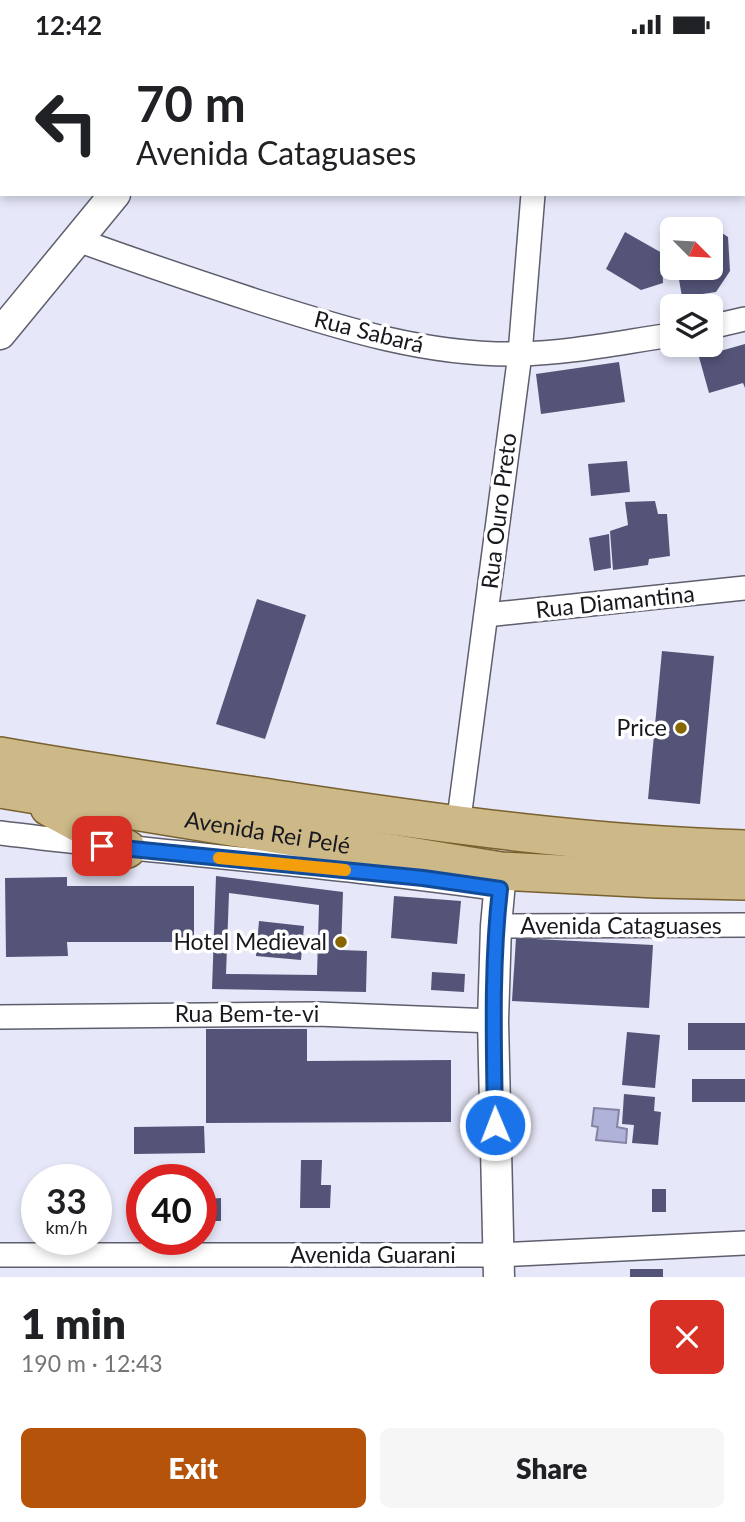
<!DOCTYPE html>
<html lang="en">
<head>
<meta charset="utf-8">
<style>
  :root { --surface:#fff; --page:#f6f6f6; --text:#202124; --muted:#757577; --accent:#b45309 }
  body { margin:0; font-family:Lato,sans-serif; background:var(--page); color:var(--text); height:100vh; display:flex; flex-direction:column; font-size:26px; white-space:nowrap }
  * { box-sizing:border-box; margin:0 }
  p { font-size:23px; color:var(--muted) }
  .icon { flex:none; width:38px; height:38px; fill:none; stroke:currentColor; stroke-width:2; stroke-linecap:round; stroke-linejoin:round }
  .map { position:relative; height:1228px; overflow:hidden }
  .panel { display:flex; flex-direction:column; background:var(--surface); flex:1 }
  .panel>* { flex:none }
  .hud { position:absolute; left:0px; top:0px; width:746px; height:147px; box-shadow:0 4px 10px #0003; background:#fff; color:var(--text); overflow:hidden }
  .needle { width:46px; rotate:114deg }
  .tools { position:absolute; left:660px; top:168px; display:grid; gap:14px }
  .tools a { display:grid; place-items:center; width:63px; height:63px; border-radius:10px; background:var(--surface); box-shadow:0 4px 10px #0003; font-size:35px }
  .speed { position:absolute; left:21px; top:1115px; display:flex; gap:14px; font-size:35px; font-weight:700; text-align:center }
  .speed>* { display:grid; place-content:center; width:91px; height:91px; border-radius:50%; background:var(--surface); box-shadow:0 4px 10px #0003; line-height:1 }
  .speed small { font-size:18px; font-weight:400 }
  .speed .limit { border:10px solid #d22; background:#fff; color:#111 }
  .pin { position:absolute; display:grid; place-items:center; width:60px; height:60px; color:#fff; margin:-30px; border-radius:14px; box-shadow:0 4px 10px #0006 }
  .me { position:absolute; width:77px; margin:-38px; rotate:359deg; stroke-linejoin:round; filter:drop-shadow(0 0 5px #0008) }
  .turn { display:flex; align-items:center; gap:24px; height:147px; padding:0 21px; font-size:32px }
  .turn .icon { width:91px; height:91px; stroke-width:2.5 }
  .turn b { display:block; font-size:49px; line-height:60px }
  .round { display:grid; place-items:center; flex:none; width:74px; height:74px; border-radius:10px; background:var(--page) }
  .headline { display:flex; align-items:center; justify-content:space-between; height:119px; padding:0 21px }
  h1 { font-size:42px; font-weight:800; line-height:52px }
  .primary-button { display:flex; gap:14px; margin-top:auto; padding:14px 21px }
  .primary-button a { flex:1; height:80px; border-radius:10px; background:var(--accent); color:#fff; font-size:28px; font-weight:800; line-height:80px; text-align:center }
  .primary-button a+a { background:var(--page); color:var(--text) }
  .status { display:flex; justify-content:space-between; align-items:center; height:49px; padding:0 35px; background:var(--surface); direction:ltr }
  .status svg { height:19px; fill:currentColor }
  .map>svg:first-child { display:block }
  .water { fill:#b1b2da; stroke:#8384a2; stroke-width:2 }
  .building { fill:#535477; fill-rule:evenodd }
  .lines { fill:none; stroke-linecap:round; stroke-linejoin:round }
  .minor-casing { stroke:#5e5e6d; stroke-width:26 }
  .tertiary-casing { stroke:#5e5e6d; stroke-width:33 }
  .primary-casing { stroke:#78612f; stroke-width:40 }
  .minor { stroke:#fff; stroke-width:23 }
  .tertiary { stroke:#fff; stroke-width:30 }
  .primary { stroke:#cdb887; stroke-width:37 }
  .route-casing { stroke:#114b97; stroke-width:18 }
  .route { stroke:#1a73e8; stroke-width:12 }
  .slow { stroke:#f59e0b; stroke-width:12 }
  .poi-dot { fill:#886602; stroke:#fff; stroke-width:2.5 }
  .labels { text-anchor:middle; stroke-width:7; stroke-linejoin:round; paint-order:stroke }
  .street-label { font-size:23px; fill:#18191f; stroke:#fff }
  .poi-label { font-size:23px; fill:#18191f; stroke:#fff; text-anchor:end }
</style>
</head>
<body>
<div class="status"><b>12:42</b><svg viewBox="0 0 49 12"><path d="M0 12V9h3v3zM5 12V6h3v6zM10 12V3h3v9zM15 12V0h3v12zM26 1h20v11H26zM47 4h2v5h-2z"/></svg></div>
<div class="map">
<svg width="745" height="1228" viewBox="0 0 745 1228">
  <rect width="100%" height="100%" fill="#e6e7f8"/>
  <!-- water -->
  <path class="water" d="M 594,1059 L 619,1061 L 617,1078 L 627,1080 L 626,1094 L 596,1091 L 598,1078 L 592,1077 Z"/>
  <!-- building -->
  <g class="building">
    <path d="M 707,174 L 728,188 L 730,222 L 716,243 L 682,248 L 677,219 L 710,219 L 710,180 L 701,180 Z"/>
    <path d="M 625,183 L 662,204 L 663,234 L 641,241 L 606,220 Z"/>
    <path d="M 745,295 L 745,339 L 743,334 L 709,344 L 699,308 Z"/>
    <path d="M 619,313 L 625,353 L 541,365 L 536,325 Z"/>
    <path d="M 627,412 L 630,443 L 591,447 L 588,415 Z"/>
    <path d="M 655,452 L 658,465 L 667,465 L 670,507 L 649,510 L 648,516 L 613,521 L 610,482 L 628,476 L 625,453 Z"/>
    <path d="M 609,485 L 611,519 L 594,522 L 589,489 Z"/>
    <path d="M 257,550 L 306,566 L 265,690 L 216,675 Z"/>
    <path d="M 662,602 L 714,607 L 700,755 L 648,750 Z"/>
    <path d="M 216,827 L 343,843 L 341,901 L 367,902 L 366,943 L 212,940 ZM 229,844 L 319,856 L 317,926 L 226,925 Z"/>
    <path d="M 67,828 L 67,837 L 194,837 L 194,893 L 67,893 L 68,907 L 6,908 L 5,829 Z"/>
    <path d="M 394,847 L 461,852 L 457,895 L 391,889 Z"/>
    <path d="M 259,872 L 304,877 L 301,911 L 256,907 Z"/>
    <path d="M 516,889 L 653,896 L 649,959 L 512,952 Z"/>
    <path d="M 432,923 L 465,925 L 464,943 L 431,941 Z"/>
    <rect x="688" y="974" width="57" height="27"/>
    <path d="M 206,980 L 307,980 L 307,1012 L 451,1011 L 451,1073 L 206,1074 Z"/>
    <path d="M 627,983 L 660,986 L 655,1039 L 622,1036 Z"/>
    <rect x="692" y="1030" width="53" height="23"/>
    <path d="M 624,1045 L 655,1048 L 654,1062 L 661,1063 L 658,1096 L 632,1094 L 634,1076 L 622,1075 Z"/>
    <path d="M 204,1077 L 205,1104 L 134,1105 L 134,1078 Z"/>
    <path d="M 301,1111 L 322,1111 L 321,1136 L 331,1136 L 330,1159 L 300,1159 Z"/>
    <rect x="652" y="1140" width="14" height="23"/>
    <path d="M 221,1149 L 221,1172 L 201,1172 L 201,1160 L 208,1160 L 208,1150 Z"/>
    <rect x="630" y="1220" width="33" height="8"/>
  </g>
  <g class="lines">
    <!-- minor casing -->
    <g class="minor-casing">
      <g id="minor">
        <path d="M 351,0 L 357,2"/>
        <path d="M 694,2 L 702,0"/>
        <path d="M 78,191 C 138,213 198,233 259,253 C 344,280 429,307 519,305 C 570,304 622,293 672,286"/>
        <path d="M 710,278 L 745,270"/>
        <path d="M 486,566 L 745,539"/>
        <path d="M 458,777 L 520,305 L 533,145"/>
        <path d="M 0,784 C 166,805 334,816 500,840"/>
        <path d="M 496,877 L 745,876"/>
        <path d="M 0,968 L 317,965 L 493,972"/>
        <path d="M 0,1206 L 498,1206 L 745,1194"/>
      </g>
    </g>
    <!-- tertiary casing -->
    <g class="tertiary-casing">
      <g id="tertiary">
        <path d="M 230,2 L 232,0"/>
        <path d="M 0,285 L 115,145"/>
        <path d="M 499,1228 L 493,972 L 496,877 L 501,822"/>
      </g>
    </g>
    <!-- primary casing -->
    <g class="primary-casing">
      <g id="primary">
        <path d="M 0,707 C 101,725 202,739 303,754 C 450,776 596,796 745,800"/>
        <path id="s1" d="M 0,740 L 501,822 L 656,830 L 745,832"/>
        <path d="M 49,758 L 127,800"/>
      </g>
    </g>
    <!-- minor -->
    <use href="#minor" class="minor"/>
    <!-- tertiary -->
    <use href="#tertiary" class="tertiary"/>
    <!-- primary -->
    <use href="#primary" class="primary"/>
  </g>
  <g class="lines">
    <!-- route casing -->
    <g class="route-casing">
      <path id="route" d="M 102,797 L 423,829 L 500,840 C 491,919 494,997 495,1076"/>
    </g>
    <!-- route -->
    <use href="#route" class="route"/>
    <!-- slow -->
    <path class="slow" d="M 219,809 L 345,821"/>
  </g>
  <!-- markers -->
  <g class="poi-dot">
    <circle cx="681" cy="679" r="7"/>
    <circle cx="341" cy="893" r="7"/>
  </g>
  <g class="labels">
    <!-- street labels -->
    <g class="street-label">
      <text transform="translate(369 283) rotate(14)" y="8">Rua Sabará</text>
      <text transform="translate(499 462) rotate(-83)" y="8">Rua Ouro Preto</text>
      <text transform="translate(615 553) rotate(-6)" y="8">Rua Diamantina</text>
      <text dy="8" stroke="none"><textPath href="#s1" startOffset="271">Avenida Rei Pelé</textPath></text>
      <text x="621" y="885">Avenida Cataguases</text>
      <text x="247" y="973">Rua Bem-te-vi</text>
      <text x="373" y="1214">Avenida Guarani</text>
    </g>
    <!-- poi labels -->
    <g class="poi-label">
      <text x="667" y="687">Price</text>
      <text x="327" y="901">Hotel Medieval</text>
    </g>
  </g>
</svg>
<div class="tools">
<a><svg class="needle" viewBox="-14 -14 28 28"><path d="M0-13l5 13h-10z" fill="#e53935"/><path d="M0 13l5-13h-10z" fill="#757577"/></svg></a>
<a><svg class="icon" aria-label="layers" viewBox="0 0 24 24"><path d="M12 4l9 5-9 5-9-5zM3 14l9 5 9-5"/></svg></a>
</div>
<div class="speed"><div>33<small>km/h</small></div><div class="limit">40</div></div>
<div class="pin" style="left:102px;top:797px;background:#d93025"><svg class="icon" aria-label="arrive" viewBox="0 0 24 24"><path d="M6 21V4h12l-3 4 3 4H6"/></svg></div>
<svg class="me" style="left:495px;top:1076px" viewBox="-20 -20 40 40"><circle r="17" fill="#1a73e8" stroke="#fff" stroke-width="3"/><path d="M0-11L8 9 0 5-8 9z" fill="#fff"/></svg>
<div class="hud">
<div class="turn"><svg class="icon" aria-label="left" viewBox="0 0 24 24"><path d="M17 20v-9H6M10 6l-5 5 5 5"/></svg><div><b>70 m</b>Avenida Cataguases</div></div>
</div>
</div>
<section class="panel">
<div class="headline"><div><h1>1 min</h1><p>190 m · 12:43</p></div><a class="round" style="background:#d93025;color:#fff"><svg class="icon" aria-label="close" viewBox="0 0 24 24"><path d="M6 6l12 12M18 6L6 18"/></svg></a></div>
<div class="primary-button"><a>Exit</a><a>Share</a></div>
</section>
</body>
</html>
